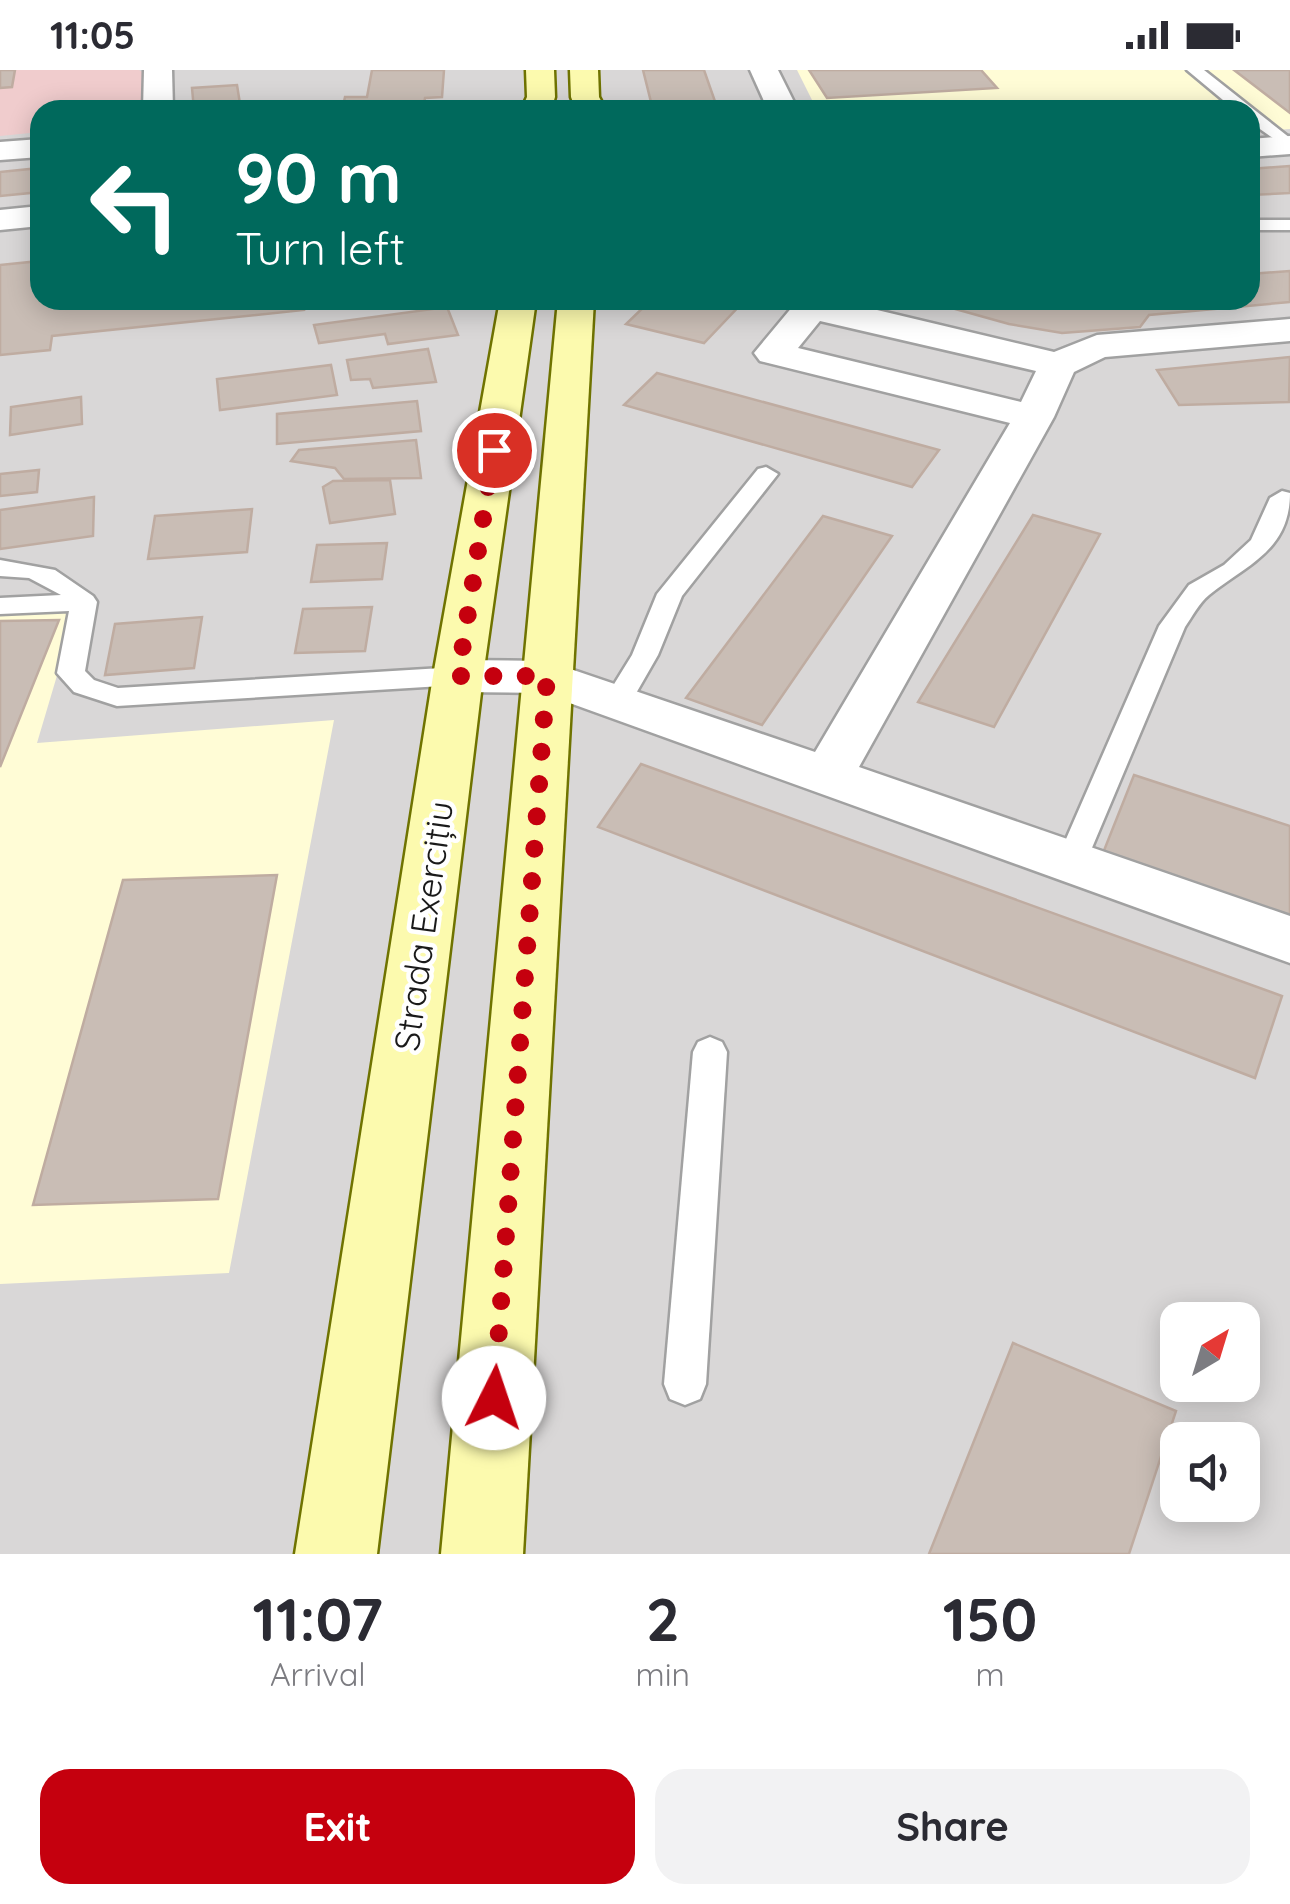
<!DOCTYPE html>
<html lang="en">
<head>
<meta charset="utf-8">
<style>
  :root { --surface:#fff; --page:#f2f2f3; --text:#2b2b33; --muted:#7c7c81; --accent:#c5000e }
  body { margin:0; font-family:Quicksand,sans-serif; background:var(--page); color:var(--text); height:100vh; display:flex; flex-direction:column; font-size:38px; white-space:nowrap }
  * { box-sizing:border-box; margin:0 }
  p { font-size:32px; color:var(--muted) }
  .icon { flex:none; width:55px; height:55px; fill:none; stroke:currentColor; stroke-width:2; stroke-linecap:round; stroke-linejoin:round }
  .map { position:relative; height:1484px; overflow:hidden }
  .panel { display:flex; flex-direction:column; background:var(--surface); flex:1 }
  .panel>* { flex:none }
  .top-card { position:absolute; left:30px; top:30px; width:1230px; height:210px; border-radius:30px; box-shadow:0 5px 25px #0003; background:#00695c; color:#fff; overflow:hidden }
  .needle { width:65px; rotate:38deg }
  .fabs { position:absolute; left:1160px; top:1232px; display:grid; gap:20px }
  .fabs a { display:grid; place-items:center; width:100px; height:100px; border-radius:20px; background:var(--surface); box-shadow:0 5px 25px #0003; font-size:50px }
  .pin { position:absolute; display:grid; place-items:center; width:85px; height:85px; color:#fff; margin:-42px; border:5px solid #fff; border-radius:50%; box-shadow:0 2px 10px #0007 }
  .me { position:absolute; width:110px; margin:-55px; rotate:4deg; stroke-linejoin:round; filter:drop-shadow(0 0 8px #0008) }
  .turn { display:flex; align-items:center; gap:35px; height:210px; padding:0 40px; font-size:45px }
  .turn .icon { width:130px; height:130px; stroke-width:2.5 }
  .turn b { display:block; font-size:70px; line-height:85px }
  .eta { display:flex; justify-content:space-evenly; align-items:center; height:170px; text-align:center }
  .eta b { font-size:60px; font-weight:800; line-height:70px }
  .primary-button { display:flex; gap:20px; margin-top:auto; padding:20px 40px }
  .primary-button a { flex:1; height:115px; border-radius:30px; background:var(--accent); color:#fff; font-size:40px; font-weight:800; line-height:115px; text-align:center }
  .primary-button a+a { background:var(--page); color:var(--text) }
  .status { display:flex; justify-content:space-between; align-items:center; height:70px; padding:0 50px; background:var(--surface); direction:ltr }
  .status svg { height:28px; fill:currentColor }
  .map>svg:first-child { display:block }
  .residential { fill:#d9d7d7; fill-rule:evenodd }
  .commercial { fill:#f0cccd }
  .education { fill:#fffcd6 }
  .building { fill:#c9bdb5; stroke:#bfaca1; stroke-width:2.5 }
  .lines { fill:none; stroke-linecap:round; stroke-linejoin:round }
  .service-casing { stroke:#a1a1a1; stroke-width:5 }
  .minor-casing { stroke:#a1a1a1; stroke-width:5 }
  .tertiary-casing { stroke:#a1a1a1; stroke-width:5 }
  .secondary-casing { stroke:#6f7300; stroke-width:5 }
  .service { fill:#fff; fill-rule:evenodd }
  .minor { fill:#fff; fill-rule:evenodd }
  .tertiary { fill:#fff; fill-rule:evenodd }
  .secondary { fill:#fcfaae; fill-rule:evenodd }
  .route { stroke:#c5000e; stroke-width:18; stroke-dasharray:0 32.4 }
  .labels { text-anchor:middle; stroke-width:9; stroke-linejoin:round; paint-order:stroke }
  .street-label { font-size:35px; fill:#1a1a1a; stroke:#fff }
</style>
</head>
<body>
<div class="status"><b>11:05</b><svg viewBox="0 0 49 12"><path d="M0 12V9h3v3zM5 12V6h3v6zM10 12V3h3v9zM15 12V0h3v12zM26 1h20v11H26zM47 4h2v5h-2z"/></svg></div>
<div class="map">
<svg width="1290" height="1484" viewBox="0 0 1290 1484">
  <rect width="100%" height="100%" fill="#ede7df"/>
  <!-- residential -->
  <path class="residential" d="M 0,0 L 1290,0 L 1290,1484 L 0,1484 ZM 40,40 L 1250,40 L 1250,230 L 40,230 ZM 1178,1250 L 1242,1250 L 1242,1315 L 1178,1315 ZM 1178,1370 L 1242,1370 L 1242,1435 L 1178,1435 Z"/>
  <!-- commercial -->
  <path class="commercial" d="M 0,0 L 139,0 L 144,3 L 142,40 L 40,40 L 40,62 L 0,66 Z"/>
  <!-- education -->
  <g class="education">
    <path d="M 797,0 L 1290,0 L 1290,59 L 1250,62 L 1250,40 L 817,40 Z"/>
    <path d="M 80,528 L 37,673 L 334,650 L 229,1203 L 0,1214 L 0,530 Z"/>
  </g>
  <!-- building -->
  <g class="building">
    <path d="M 0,0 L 15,0 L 12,17 L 0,18 Z"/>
    <path d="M 372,0 L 444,0 L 442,27 L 425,28 L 423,40 L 342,40 L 345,27 L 367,27 Z"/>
    <path d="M 643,0 L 704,0 L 718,40 L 653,40 Z"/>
    <path d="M 809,0 L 981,0 L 997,18 L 827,28 Z"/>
    <path d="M 1234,0 L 1290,0 L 1290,43 Z"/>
    <path d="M 237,15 L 241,40 L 194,40 L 192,18 Z"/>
    <path d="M 1290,96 L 1290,123 L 1250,125 L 1250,99 Z"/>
    <path d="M 40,98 L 40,122 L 0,126 L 0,102 Z"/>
    <path d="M 40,191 L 40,230 L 303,230 L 304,240 L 52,266 L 50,280 L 0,285 L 0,195 Z"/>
    <path d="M 1290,201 L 1290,232 L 1149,245 L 1140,257 L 1062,263 L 1009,254 L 923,230 L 1250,230 L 1250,204 Z"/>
    <path d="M 651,230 L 745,230 L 704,273 L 626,254 Z"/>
    <path d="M 447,237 L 458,265 L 388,274 L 385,264 L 319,273 L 314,255 Z"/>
    <path d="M 428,279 L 436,312 L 373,318 L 370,309 L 351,310 L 347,290 Z"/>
    <path d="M 1290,287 L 1289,332 L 1179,335 L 1157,300 Z"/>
    <path d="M 331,295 L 337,325 L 220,340 L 217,309 Z"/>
    <path d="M 657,303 L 939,380 L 912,417 L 624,335 Z"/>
    <path d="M 81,327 L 82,354 L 10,365 L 11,337 Z"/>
    <path d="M 417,331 L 421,361 L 277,374 L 277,344 Z"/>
    <path d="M 416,370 L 421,408 L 344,409 L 335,398 L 291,391 L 299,380 Z"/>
    <path d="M 39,400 L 37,422 L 0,426 L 0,404 Z"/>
    <path d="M 390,410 L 395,444 L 330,453 L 323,417 L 333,411 Z"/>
    <path d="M 94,427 L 93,466 L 0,479 L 0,440 Z"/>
    <path d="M 252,439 L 247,482 L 148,489 L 155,446 Z"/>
    <path d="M 1033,445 L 1100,464 L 994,657 L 918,632 Z"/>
    <path d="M 823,446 L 892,466 L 762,655 L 686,628 Z"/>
    <path d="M 387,473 L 382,509 L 311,512 L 317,475 Z"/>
    <path d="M 372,537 L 365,581 L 295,583 L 303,539 Z"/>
    <path d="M 202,547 L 194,598 L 105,605 L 115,554 Z"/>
    <path d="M 59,550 L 0,697 L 0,551 Z"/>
    <path d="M 641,694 L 1282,926 L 1255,1008 L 598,757 Z"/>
    <path d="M 1134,705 L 1290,756 L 1290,847 L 1103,783 Z"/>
    <path d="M 277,805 L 218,1129 L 33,1135 L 123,810 Z"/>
    <path d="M 1013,1273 L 1176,1341 L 1129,1484 L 929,1484 Z"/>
  </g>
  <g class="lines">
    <!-- service casing -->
    <g class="service-casing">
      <g id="service">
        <path d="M 1187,0 L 1204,0 L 1290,68 L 1290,80 L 1250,52 L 1250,40 L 1235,40 Z"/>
        <rect x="1250" y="150" width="40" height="10"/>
        <path d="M 766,397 L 778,404 L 682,526 L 658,585 L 627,639 L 607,639 L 603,632 L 632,585 L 657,524 L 758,399 Z"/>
        <path d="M 1282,421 L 1290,423 C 1290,481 1246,495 1209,525 C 1199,533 1192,547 1185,557 L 1086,792 L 1082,800 L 1071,804 L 1060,800 L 1056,792 L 1159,556 L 1189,515 L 1224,495 L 1251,470 L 1270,428 Z"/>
        <path d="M 0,490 L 55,500 L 93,526 L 97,532 L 85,601 L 94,610 L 118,618 L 458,597 L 468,600 L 472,606 L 468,612 L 458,615 L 117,636 L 74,622 L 57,603 L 69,541 L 0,544 L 0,528 L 61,525 L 29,508 L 0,506 Z"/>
        <path d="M 710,967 L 722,972 L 727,982 L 706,1314 L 700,1329 L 685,1335 L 670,1329 L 664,1314 L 693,982 L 698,972 Z"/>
      </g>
    </g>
    <!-- minor casing -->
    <g class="minor-casing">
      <g id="minor">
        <path d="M 144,0 L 172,0 L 173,40 L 143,40 Z"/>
        <path d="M 750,0 L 778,0 L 798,40 L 768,40 Z"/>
        <path d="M 40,69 L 40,87 L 0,90 L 0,72 Z"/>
        <path d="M 798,230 L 835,230 L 1054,282 L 1097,265 L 1290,249 L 1290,271 L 1105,287 L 1074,302 L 1054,347 L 859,697 L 1290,846 L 1290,893 L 542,623 L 458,622 L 440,618 L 433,606 L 440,594 L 458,590 L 547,591 L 815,682 L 1010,353 L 760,291 L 754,283 ZM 820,251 L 1036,301 L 1021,332 L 798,278 Z"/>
      </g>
    </g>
    <!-- tertiary casing -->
    <g class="tertiary-casing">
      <g id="tertiary">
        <path d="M 1290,66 L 1290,84 L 1250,87 L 1250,69 Z"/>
        <path d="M 40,136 L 40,156 L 0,160 L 0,140 Z"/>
      </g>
    </g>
    <!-- secondary casing -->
    <g class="secondary-casing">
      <g id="secondary">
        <path d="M 526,0 L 554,0 L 555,27 L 551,40 L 521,40 L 527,27 Z"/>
        <path d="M 570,0 L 598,0 L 599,27 L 606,40 L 576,40 L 571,27 Z"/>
        <path d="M 500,230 L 536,230 L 483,606 L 377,1484 L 295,1484 L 433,606 Z"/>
        <path d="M 558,230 L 594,230 L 523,1484 L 441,1484 Z"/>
      </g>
    </g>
    <!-- service -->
    <use href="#service" class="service"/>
    <!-- minor -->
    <use href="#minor" class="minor"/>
    <!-- tertiary -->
    <use href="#tertiary" class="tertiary"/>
    <!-- secondary -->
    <use href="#secondary" class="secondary"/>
  </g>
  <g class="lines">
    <!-- route -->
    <path class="route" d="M 494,1328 L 547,606 L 458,606 L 494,380"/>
  </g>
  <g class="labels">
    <!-- street labels -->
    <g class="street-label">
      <text transform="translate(424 856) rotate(-82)" y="12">Strada Exercițiu</text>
    </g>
  </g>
</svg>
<div class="fabs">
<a><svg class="needle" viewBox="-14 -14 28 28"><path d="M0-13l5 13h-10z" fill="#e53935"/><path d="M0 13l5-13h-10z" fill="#7c7c81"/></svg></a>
<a><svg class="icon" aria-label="sound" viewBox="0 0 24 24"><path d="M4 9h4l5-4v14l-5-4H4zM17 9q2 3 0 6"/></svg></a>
</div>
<div class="pin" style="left:494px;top:380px;background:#d93025"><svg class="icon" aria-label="arrive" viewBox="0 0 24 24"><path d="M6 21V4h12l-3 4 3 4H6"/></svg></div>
<svg class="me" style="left:494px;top:1328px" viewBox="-20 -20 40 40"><circle r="19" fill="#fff"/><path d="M0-13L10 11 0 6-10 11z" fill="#c5000e"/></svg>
<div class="top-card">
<div class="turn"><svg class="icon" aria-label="left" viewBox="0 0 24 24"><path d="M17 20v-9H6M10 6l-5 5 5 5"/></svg><div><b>90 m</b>Turn left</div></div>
</div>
</div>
<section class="panel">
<div class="eta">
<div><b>11:07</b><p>Arrival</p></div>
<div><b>2</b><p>min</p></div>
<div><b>150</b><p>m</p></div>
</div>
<div class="primary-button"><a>Exit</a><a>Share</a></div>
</section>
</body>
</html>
